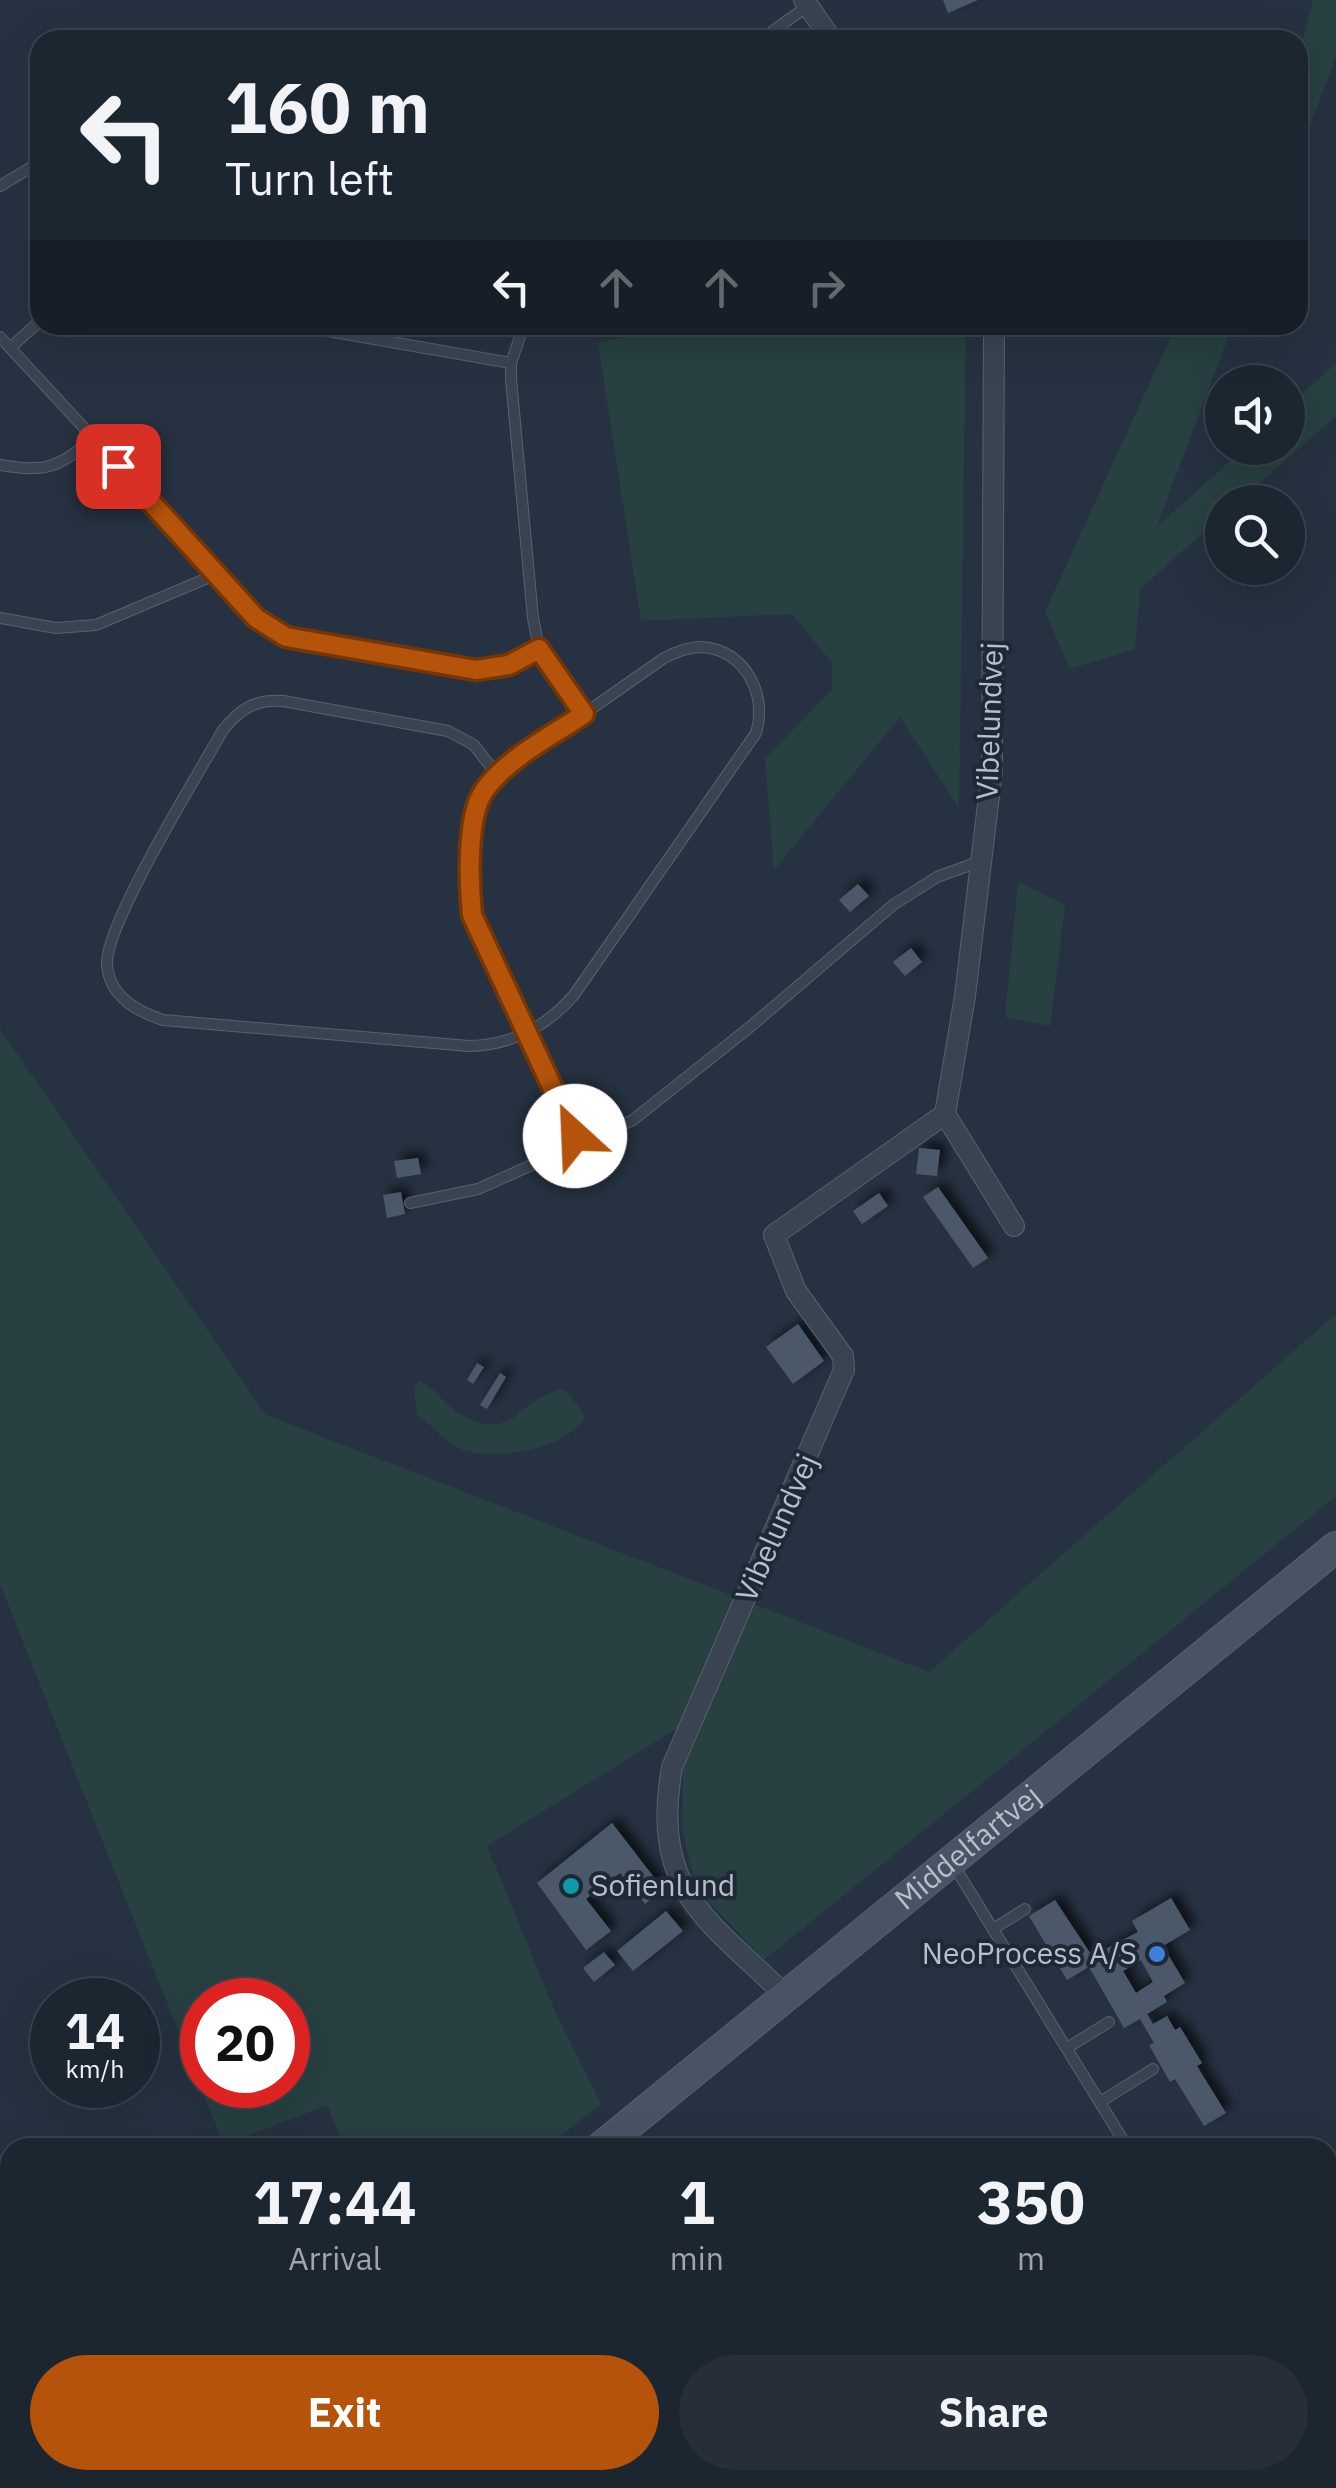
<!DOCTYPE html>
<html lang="en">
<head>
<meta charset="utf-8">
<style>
  :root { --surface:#1c2631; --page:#252e39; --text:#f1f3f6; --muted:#a0a5ab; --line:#3a434d; --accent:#b45309 }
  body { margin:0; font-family:"IBM Plex Sans",sans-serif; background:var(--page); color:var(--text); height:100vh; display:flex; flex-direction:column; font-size:38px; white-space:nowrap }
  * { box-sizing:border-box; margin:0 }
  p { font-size:32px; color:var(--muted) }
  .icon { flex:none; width:55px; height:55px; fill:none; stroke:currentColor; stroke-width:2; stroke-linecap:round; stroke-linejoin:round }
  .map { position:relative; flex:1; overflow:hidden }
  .sheet { position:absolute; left:0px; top:2138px; width:1338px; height:352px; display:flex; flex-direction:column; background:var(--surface); border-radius:30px 30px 0 0; box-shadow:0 10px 40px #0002,0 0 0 2px var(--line) }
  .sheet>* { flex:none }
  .hud { position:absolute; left:30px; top:30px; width:1278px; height:305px; border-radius:30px; box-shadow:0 10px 40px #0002,0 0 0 2px var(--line); background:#1c2631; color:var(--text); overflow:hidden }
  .buttons { position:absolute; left:1205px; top:365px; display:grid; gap:20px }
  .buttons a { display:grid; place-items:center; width:100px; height:100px; border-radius:50%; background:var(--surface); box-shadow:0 10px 40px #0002,0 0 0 2px var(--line); font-size:50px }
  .speed { position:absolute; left:30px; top:1978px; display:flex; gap:20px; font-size:50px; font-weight:700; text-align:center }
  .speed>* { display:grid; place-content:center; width:130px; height:130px; border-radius:50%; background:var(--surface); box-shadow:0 10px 40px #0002,0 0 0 2px var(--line); line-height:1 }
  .speed small { font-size:25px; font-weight:400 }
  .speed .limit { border:15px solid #d22; background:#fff; color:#111 }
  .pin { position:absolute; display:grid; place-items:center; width:85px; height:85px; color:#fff; margin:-42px; border-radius:20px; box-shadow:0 5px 15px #0006 }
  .me { position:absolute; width:110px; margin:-55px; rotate:335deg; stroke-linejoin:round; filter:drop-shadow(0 0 8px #0008) }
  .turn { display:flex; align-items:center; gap:35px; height:210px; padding:0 30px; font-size:45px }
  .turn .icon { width:130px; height:130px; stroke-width:2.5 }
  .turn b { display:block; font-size:70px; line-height:85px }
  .lanes { display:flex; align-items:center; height:95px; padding:0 30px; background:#0003; justify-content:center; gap:50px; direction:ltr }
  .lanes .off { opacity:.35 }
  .eta { display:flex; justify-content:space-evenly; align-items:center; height:170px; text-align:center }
  .eta b { font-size:60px; font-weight:700; line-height:70px }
  .button { display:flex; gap:20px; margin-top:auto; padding:20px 30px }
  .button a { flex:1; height:115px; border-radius:60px; background:var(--accent); color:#fff; font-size:40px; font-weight:700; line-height:115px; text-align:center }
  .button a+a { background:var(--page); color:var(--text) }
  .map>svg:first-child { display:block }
  .green { fill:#284042; fill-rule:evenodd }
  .building { fill:#4c596a; fill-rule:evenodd; filter:url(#shadow) }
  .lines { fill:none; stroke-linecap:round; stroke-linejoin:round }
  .lane-casing { stroke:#58626e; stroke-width:12 }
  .street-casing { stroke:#58626e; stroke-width:22 }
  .secondary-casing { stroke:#58626e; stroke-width:32 }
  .lane { stroke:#3a4451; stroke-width:10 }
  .street { stroke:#3a4451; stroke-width:20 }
  .secondary { stroke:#485364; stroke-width:30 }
  .route-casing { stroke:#753606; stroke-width:25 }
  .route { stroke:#b45309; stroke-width:18 }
  .culture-dot { fill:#0f9aa8; stroke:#1f2936; stroke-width:4 }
  .shop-dot { fill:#3f7fe0; stroke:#1f2936; stroke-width:4 }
  .labels { text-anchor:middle; stroke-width:8; stroke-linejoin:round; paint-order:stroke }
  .street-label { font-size:30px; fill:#b7bfcb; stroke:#1f2936 }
  .poi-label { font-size:30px; fill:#b7bfcb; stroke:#1f2936; text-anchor:start }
</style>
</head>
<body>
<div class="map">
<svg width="1336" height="2488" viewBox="0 0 1336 2488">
  <defs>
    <filter id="shadow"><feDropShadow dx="7" dy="-7" stdDeviation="5" flood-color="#0009"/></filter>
  </defs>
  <rect width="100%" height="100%" fill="#263241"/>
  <!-- green -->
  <g class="green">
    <path d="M 1313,0 L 1336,0 L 1336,57 L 1298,157 L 1298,58 Z"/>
    <path d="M 636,325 L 966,325 L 959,808 L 900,717 L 774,870 L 765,759 L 832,689 L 832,663 L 792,614 L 641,621 L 598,343 L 637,334 Z"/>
    <path d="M 1176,325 L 1233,325 L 1156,528 L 1244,448 L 1288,448 L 1288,407 L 1336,363 L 1336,416 L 1238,502 L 1222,502 L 1222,516 L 1140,589 L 1135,649 L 1070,669 L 1045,612 Z"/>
    <path d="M 1018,882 L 1065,905 L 1050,1026 L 1005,1017 Z"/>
    <path d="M 0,1029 L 266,1415 L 929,1672 L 1336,1314 L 1336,1496 L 764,1960 L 697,1889 L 682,1829 L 683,1768 L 704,1721 L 681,1726 L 487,1846 L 557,2016 L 601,2104 L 546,2147 L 345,2147 L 327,2105 L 224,2145 L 0,1584 ZM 202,2000 L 288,2000 L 288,2085 L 202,2085 Z"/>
    <path d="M 419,1381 C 435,1387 442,1402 455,1411 C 513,1446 514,1403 560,1389 L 569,1394 L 585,1416 C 569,1449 494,1462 461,1449 C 446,1443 432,1424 417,1415 L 414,1387 Z"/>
    <path d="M 1336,2371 L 1336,2488 L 1314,2488 L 1309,2480 L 1328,2480 L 1328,2376 Z"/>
  </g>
  <!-- building -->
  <g class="building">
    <path d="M 943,0 L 978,0 L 948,13 Z"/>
    <path d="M 858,884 L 869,896 L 850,912 L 839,900 Z"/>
    <path d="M 911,948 L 922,962 L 905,976 L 893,962 Z"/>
    <path d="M 919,1148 L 940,1150 L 937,1176 L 916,1174 Z"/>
    <path d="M 418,1158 L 421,1174 L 397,1178 L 394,1161 Z"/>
    <path d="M 938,1187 L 988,1258 L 973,1268 L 923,1197 Z"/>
    <path d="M 401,1192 L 405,1214 L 387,1218 L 383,1195 Z"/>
    <path d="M 879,1193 L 888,1206 L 862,1224 L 853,1211 Z"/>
    <path d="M 798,1324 L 824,1361 L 793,1384 L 766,1347 Z"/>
    <path d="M 477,1363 L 484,1367 L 473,1384 L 467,1380 Z"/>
    <path d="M 500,1373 L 506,1377 L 487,1409 L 480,1405 Z"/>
    <path d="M 612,1823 L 663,1889 L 645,1904 L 620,1873 L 586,1899 L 611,1931 L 586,1950 L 537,1883 Z"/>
    <path d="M 1171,1898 L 1190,1930 L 1163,1946 L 1185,1983 L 1164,1996 L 1167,2002 L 1147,2014 L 1153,2024 L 1167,2016 L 1175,2030 L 1180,2027 L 1202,2063 L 1197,2066 L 1226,2113 L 1204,2126 L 1175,2079 L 1170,2082 L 1149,2045 L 1154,2043 L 1140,2019 L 1124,2028 L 1089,1967 L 1067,1980 L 1029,1916 L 1055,1900 L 1092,1956 L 1138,1932 L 1132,1921 ZM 1141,1960 L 1153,1982 L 1136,1993 L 1123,1971 Z"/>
    <path d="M 666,1911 L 683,1931 L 633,1971 L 617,1951 Z"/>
    <path d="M 604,1952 L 615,1965 L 594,1982 L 583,1968 Z"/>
    <path d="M 2,2431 L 10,2441 L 10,2472 L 5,2466 L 0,2470 Z"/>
  </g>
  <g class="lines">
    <!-- lane casing -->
    <g class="lane-casing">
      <g id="lane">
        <path d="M 760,40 L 808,6"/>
        <path d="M 0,186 L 40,162"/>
        <path d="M 294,325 L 511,363"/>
        <path d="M 524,325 L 511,363 L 511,379 L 533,618 L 539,649 L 583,714"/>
        <path d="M 0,337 L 269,628 L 305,643 L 477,670 L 509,665 L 539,649"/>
        <path d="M 10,348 L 40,321"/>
        <path d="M 0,465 C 43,473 60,468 93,438"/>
        <path d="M 0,618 L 56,628 L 96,625 L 217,574"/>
        <path d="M 497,775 L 474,745 L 448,731 L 283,701 C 255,699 240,709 223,730 C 199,773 105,924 107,964 C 109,996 136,1011 163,1020 L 469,1046 C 513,1045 546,1027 574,995 L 756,733 C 768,695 745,649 701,647 C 688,647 676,652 664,658 L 497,775 L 481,795 L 476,812 L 469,880 L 472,915 L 575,1136 L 579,1144"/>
        <path d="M 410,1203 L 478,1189 L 633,1120 L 750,1027 L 893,905 L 937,877 L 981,861"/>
        <path d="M 954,1866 L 1128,2148"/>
        <path d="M 993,1929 L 1025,1909"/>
        <path d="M 1067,2048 L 1109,2022"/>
        <path d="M 1100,2102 L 1153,2069"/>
      </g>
    </g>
    <!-- street casing -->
    <g class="street-casing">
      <g id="street">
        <path d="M 804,0 L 832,40"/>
        <path d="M 994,325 L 992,771 L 965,996 L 945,1114 L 1014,1226"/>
        <path d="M 785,1995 C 705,1917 651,1891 672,1767 L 844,1370 L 843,1356 L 796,1291 L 774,1235 L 945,1114"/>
      </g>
    </g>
    <!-- secondary casing -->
    <g class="secondary-casing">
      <g id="secondary">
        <path id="s1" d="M 600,2148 L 1336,1547"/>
        <path d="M 0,2380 L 10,2397"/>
        <path d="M 62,2480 L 66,2488"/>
        <path d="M 147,2488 L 157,2480"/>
        <path d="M 198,2488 L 208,2480"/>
      </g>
    </g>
    <!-- lane -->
    <use href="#lane" class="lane"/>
    <!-- street -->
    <use href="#street" class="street"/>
    <!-- secondary -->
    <use href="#secondary" class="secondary"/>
  </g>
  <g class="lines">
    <!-- route casing -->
    <g class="route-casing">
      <path id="route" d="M 118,466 L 256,618 L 286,637 L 476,670 L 509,665 L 539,649 L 584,714 C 552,736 507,758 484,791 C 466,817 469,884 472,915 L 575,1136"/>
    </g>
    <!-- route -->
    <use href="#route" class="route"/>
  </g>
  <!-- markers -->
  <circle class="culture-dot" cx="571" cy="1886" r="10"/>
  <circle class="shop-dot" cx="1157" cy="1954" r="10"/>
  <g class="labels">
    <!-- street labels -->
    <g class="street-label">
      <text transform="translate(990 721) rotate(-88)" y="10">Vibelundvej</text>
      <text transform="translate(777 1528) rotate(-66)" y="10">Vibelundvej</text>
      <text dy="10" stroke="none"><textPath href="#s1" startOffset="475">Middelfartvej</textPath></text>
    </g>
    <!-- poi labels -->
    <g class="poi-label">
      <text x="591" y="1896">Sofienlund</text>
      <text x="1137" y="1964" text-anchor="end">NeoProcess A/S</text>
    </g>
  </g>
</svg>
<div class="buttons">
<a><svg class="icon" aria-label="sound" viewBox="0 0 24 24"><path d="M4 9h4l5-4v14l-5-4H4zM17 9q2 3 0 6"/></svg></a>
<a><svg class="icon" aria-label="search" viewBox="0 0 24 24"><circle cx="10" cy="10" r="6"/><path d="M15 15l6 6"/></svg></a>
</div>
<div class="speed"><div>14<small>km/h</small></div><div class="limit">20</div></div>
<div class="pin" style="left:118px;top:466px;background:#d93025"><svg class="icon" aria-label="arrive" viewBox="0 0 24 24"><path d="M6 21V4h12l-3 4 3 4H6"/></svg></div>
<svg class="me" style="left:575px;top:1136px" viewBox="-20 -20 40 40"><circle r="19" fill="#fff"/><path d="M0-13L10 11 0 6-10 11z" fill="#b45309"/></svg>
<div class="hud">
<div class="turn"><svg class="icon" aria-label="left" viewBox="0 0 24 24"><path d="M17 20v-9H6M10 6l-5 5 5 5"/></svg><div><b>160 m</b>Turn left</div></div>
<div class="lanes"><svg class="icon" aria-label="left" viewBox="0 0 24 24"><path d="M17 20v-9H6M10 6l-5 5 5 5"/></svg><svg class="icon off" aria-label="ahead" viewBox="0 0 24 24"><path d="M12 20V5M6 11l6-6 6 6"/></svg><svg class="icon off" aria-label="ahead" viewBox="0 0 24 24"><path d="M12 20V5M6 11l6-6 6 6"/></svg><svg class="icon off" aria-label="right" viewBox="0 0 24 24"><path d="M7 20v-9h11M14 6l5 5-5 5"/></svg></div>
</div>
<section class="sheet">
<div class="eta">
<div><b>17:44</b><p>Arrival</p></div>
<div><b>1</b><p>min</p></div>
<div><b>350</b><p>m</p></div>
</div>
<div class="button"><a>Exit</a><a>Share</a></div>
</section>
</div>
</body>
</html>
